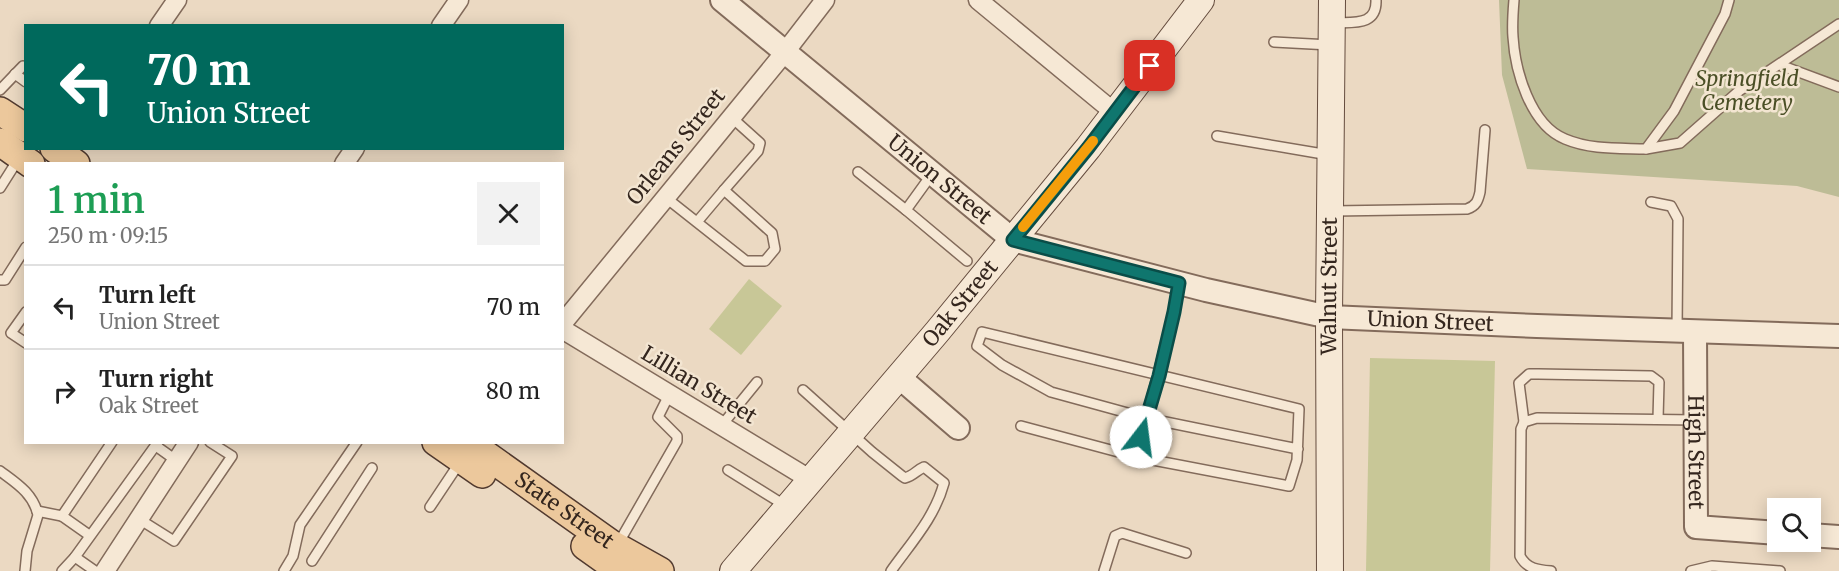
<!DOCTYPE html>
<html lang="en">
<head>
<meta charset="utf-8">
<style>
  :root { --surface:#fff; --page:#f2f2f2; --text:#222; --muted:#767676; --line:#e0e0e0 }
  body { margin:0; font-family:Merriweather,serif; background:var(--page); color:var(--text); height:100vh; display:flex; flex-direction:column; font-size:22px; white-space:nowrap }
  * { box-sizing:border-box; margin:0 }
  p { font-size:20px; color:var(--muted) }
  .icon { flex:none; width:33px; height:33px; fill:none; stroke:currentColor; stroke-width:2; stroke-linecap:round; stroke-linejoin:round }
  .map { position:relative; flex:1; overflow:hidden }
  .sheet { position:absolute; left:24px; top:162px; width:540px; height:282px; display:flex; flex-direction:column; background:var(--surface); border-radius:0px; box-shadow:0 3px 15px #0003 }
  .sheet>* { flex:none }
  .guide { position:absolute; left:24px; top:24px; width:540px; height:126px; border-radius:0px; box-shadow:0 3px 15px #0003; background:#00695c; color:#fff; overflow:hidden }
  .fabs { position:absolute; left:1767px; top:498px; display:grid; gap:12px }
  .fabs a { display:grid; place-items:center; width:54px; height:54px; border-radius:0px; background:var(--surface); box-shadow:0 3px 15px #0003; font-size:30px }
  .pin { position:absolute; display:grid; place-items:center; width:51px; height:51px; color:#fff; margin:-26px; border-radius:12px; box-shadow:0 3px 9px #0006 }
  .me { position:absolute; width:66px; margin:-33px; rotate:15deg; stroke-linejoin:round; filter:drop-shadow(0 0 4px #0008) }
  .turn { display:flex; align-items:center; gap:21px; height:126px; padding:0 24px; font-size:27px }
  .turn .icon { width:78px; height:78px; stroke-width:2.5 }
  .turn b { display:block; font-size:42px; line-height:51px }
  .round { display:grid; place-items:center; flex:none; width:63px; height:63px; border-radius:0px; background:var(--page) }
  .headline { display:flex; align-items:center; justify-content:space-between; height:102px; padding:0 24px }
  h1 { font-size:36px; font-weight:600; line-height:45px; color:#1e9e55 }
  ul { padding:0; list-style:none }
  li { display:flex; align-items:center; gap:18px; height:84px; padding:0 24px; border-top:2px solid var(--line) }
  li div { flex:1 }
  li b { display:block; font-size:22px }
  li em { font-style:normal }
  .map>svg:first-child { display:block }
  .green { fill:#c8c797 }
  .cemetery { fill:#bdbc96 }
  .lines { fill:none; stroke-linecap:round; stroke-linejoin:round }
  .service-casing { stroke:#836b5b; stroke-width:12 }
  .minor-casing { stroke:#836b5b; stroke-width:21 }
  .tertiary-casing { stroke:#836b5b; stroke-width:26 }
  .secondary-casing { stroke:#654c3e; stroke-width:28 }
  .primary-casing { stroke:#513a2f; stroke-width:30 }
  .service { stroke:#f6e8d5; stroke-width:9 }
  .minor { stroke:#f6e8d5; stroke-width:18 }
  .tertiary { stroke:#f6e8d5; stroke-width:22 }
  .secondary { stroke:#f6e8d5; stroke-width:26 }
  .primary { stroke:#ecc89c; stroke-width:27 }
  .route-casing { stroke:#0a4d48; stroke-width:15 }
  .route { stroke:#0f766e; stroke-width:10 }
  .slow { stroke:#f59e0b; stroke-width:10 }
  .labels { text-anchor:middle; stroke-width:5; stroke-linejoin:round; paint-order:stroke }
  .park-label { font-size:21px; font-style:italic; fill:#4a4f26; stroke:#f3e5d1 }
  .street-label { font-size:21px; fill:#34261e; stroke:#f3e5d1 }
</style>
</head>
<body>
<div class="map">
<svg width="1839" height="571" viewBox="0 0 1839 571">
  <rect width="100%" height="100%" fill="#ebd9c2"/>
  <!-- green -->
  <g class="green">
    <path d="M 749,279 L 782,306 L 741,355 L 709,329 Z"/>
    <path d="M 1370,358 L 1495,361 L 1490,571 L 1366,571 Z"/>
  </g>
  <!-- cemetery -->
  <path class="cemetery" d="M 1499,0 L 1839,0 L 1839,197 L 1797,186 L 1527,169 L 1502,75 Z"/>
  <g class="lines">
    <!-- service casing -->
    <g class="service-casing">
      <g id="service">
        <path d="M 1514,0 C 1513,12 1512,25 1513,37 C 1515,70 1530,125 1565,139 C 1591,150 1619,148 1646,149 L 1674,111 L 1725,14 L 1729,0"/>
        <path d="M 1335,23 C 1354,22 1377,26 1376,0"/>
        <path d="M 1274,42 L 1330,45"/>
        <path d="M 1780,65 L 1839,87"/>
        <path d="M 15,74 L 26,82"/>
        <path d="M 0,90 L 23,66"/>
        <path d="M 1217,136 L 1329,155"/>
        <path d="M 1646,149 L 1680,143 L 1739,91 L 1839,24"/>
        <path d="M 858,172 L 906,210"/>
        <path d="M 932,174 L 906,210 L 967,261"/>
        <path d="M 0,188 L 19,158"/>
        <path d="M 724,190 L 758,151 L 760,143 L 730,116"/>
        <path d="M 665,197 L 746,261 L 765,261 L 775,249 L 772,233 L 724,190 L 697,222"/>
        <path d="M 1651,202 L 1671,206 L 1678,219 L 1677,331"/>
        <path d="M 1333,211 L 1467,209 C 1476,206 1478,201 1480,192 L 1485,130"/>
        <path d="M 0,280 L 5,280 L 26,247"/>
        <path d="M 1179,283 C 1169,342 1150,398 1137,457 L 1289,486 L 1297,460 L 1299,409 L 982,332 L 977,346 L 1002,365 L 1051,392 L 1146,418 L 1298,449"/>
        <path d="M 26,312 L 11,333 L 26,343"/>
        <path d="M 803,390 L 872,452 L 902,476 L 905,478 C 913,476 917,470 924,467 L 944,483 C 935,517 911,543 891,571"/>
        <path d="M 1524,422 L 1519,383 L 1529,374 L 1538,374 L 1651,376 L 1659,382 L 1658,419"/>
        <path d="M 722,425 L 757,382"/>
        <path d="M 1021,426 L 1137,457"/>
        <path d="M 156,446 L 177,461"/>
        <path d="M 728,470 L 786,506"/>
        <path d="M 0,471 C 16,483 33,493 38,515 L 27,551 L 25,571"/>
        <path d="M 430,507 L 460,462"/>
        <path d="M 37,511 L 62,516 L 112,442"/>
        <path d="M 62,516 L 89,535"/>
        <path d="M 139,519 L 174,541 L 232,456 L 210,442"/>
        <path d="M 618,544 L 677,441 L 677,436 L 658,417 L 670,393"/>
        <path d="M 312,561 L 372,468"/>
        <path d="M 62,571 L 75,557"/>
        <path d="M 95,571 L 75,557 L 158,442"/>
        <path d="M 284,571 L 293,556 L 300,525 L 357,442"/>
        <path d="M 1104,571 L 1115,536 L 1122,533 L 1186,553"/>
        <path d="M 1551,571 C 1538,570 1527,569 1520,556 L 1521,429 L 1524,422 L 1537,418 L 1696,420"/>
        <path d="M 1691,571 L 1712,566 L 1780,571"/>
      </g>
    </g>
    <!-- minor casing -->
    <g class="minor-casing">
      <g id="minor">
        <path d="M 978,0 L 1115,113"/>
        <path d="M 159,26 L 177,0"/>
        <path d="M 441,26 L 459,0"/>
        <path d="M 344,164 L 355,148"/>
        <path d="M 562,324 L 785,52 L 825,0"/>
        <path d="M 562,329 L 811,480"/>
        <path d="M 105,571 L 189,442"/>
      </g>
    </g>
    <!-- tertiary casing -->
    <g class="tertiary-casing">
      <g id="tertiary">
        <path id="s1" d="M 722,0 L 1013,240 L 1206,290 L 1329,317 L 1537,326 L 1839,336"/>
        <path id="s2" d="M 1695,332 L 1696,527 L 1778,533"/>
        <path d="M 899,377 L 958,428"/>
        <path d="M 1810,535 L 1839,537"/>
      </g>
    </g>
    <!-- secondary casing -->
    <g class="secondary-casing">
      <g id="secondary">
        <path id="s3" d="M 733,571 L 937,332 L 1088,148 L 1201,0"/>
        <path id="s4" d="M 1330,571 L 1329,317 L 1332,0"/>
      </g>
    </g>
    <!-- primary casing -->
    <g class="primary-casing">
      <g id="primary">
        <path d="M 0,111 L 26,128"/>
        <path d="M 0,142 L 31,164"/>
        <path d="M 54,148 L 76,164"/>
        <path d="M 436,442 L 482,474"/>
        <path id="s5" d="M 468,442 L 610,543 L 660,571"/>
        <path d="M 585,546 L 620,571"/>
      </g>
    </g>
    <!-- service -->
    <use href="#service" class="service"/>
    <!-- minor -->
    <use href="#minor" class="minor"/>
    <!-- tertiary -->
    <use href="#tertiary" class="tertiary"/>
    <!-- secondary -->
    <use href="#secondary" class="secondary"/>
    <!-- primary -->
    <use href="#primary" class="primary"/>
  </g>
  <g class="lines">
    <!-- route casing -->
    <g class="route-casing">
      <path id="route" d="M 1141,437 L 1159,376 L 1174,312 L 1179,283 L 1013,240 L 1088,148 L 1150,66"/>
    </g>
    <!-- route -->
    <use href="#route" class="route"/>
    <!-- slow -->
    <path class="slow" d="M 1023,227 L 1093,141"/>
  </g>
  <g class="labels">
    <!-- park labels -->
    <g class="park-label">
      <text x="1747" y="86">Springfield<tspan x="1747" dy="24">Cemetery</tspan></text>
    </g>
    <!-- street labels -->
    <g class="street-label">
      <text transform="translate(676 147) rotate(-51)" y="7">Orleans Street</text>
      <text dy="7" stroke="none"><textPath href="#s1" startOffset="282">Union Street</textPath></text>
      <text dy="7" stroke="none"><textPath href="#s4" startOffset="285">Walnut Street</textPath></text>
      <text dy="7" stroke="none"><textPath href="#s3" startOffset="351">Oak Street</textPath></text>
      <text dy="7" stroke="none"><textPath href="#s1" startOffset="804">Union Street</textPath></text>
      <text transform="translate(699 385) rotate(31)" y="7">Lillian Street</text>
      <text dy="7" stroke="none"><textPath href="#s2" startOffset="120">High Street</textPath></text>
      <text dy="7" stroke="none"><textPath href="#s5" startOffset="118">State Street</textPath></text>
    </g>
  </g>
</svg>
<div class="fabs">
<a><svg class="icon" aria-label="search" viewBox="0 0 24 24"><circle cx="10" cy="10" r="6"/><path d="M15 15l6 6"/></svg></a>
</div>
<div class="pin" style="left:1150px;top:66px;background:#d93025"><svg class="icon" aria-label="arrive" viewBox="0 0 24 24"><path d="M6 21V4h12l-3 4 3 4H6"/></svg></div>
<svg class="me" style="left:1141px;top:437px" viewBox="-20 -20 40 40"><circle r="19" fill="#fff"/><path d="M0-13L10 11 0 6-10 11z" fill="#0f766e"/></svg>
<div class="guide">
<div class="turn"><svg class="icon" aria-label="left" viewBox="0 0 24 24"><path d="M17 20v-9H6M10 6l-5 5 5 5"/></svg><div><b>70 m</b>Union Street</div></div>
</div>
<section class="sheet">
<div class="headline"><div><h1>1 min</h1><p>250 m · 09:15</p></div><a class="round"><svg class="icon" aria-label="close" viewBox="0 0 24 24"><path d="M6 6l12 12M18 6L6 18"/></svg></a></div>
<ul>
<li><svg class="icon" aria-label="left" viewBox="0 0 24 24"><path d="M17 20v-9H6M10 6l-5 5 5 5"/></svg><div><b>Turn left</b><p>Union Street</p></div><em>70 m</em></li>
<li><svg class="icon" aria-label="right" viewBox="0 0 24 24"><path d="M7 20v-9h11M14 6l5 5-5 5"/></svg><div><b>Turn right</b><p>Oak Street</p></div><em>80 m</em></li>
</ul>
</section>
</div>
</body>
</html>
